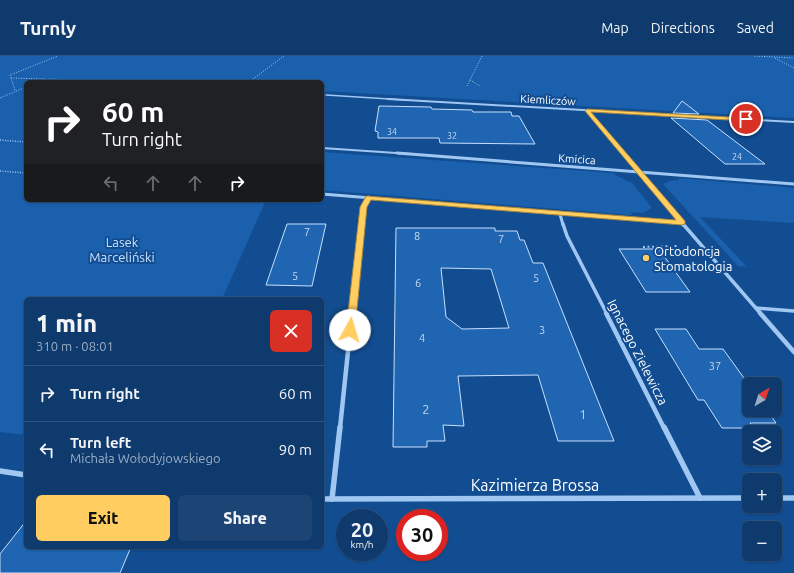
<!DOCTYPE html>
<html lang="en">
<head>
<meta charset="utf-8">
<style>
  :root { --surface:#0e3a6e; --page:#1c4576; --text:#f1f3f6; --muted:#9badc2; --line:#2e5481; --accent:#ffcd60 }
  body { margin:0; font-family:Ubuntu,sans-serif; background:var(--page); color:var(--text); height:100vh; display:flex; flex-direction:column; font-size:15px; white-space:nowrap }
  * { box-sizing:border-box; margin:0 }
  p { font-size:13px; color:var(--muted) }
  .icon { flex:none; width:22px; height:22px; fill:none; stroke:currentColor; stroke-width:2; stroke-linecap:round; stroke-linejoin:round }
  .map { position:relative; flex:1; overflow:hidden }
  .side { position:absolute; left:24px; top:241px; width:300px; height:252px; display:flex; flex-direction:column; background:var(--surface); border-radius:6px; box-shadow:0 1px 3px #0004,0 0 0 1px var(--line) }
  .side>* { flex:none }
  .banner { position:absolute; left:24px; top:24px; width:300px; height:122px; border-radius:6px; box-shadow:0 1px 3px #0004,0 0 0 1px var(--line); background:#202124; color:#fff; overflow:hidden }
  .needle { width:26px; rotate:39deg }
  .tools { position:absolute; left:742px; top:321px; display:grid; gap:8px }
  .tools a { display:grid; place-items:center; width:40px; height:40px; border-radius:6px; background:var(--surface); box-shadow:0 1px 3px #0004,0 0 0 1px var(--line); font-size:20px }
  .speed { position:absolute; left:336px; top:453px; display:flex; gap:8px; font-size:20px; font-weight:700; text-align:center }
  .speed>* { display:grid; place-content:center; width:52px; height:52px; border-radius:50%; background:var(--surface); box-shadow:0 1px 3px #0004,0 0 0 1px var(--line); line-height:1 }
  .speed small { font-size:10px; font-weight:400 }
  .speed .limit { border:6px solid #d22; background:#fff; color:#111 }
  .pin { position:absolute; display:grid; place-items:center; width:34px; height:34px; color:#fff; margin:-17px; border:2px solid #fff; border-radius:50%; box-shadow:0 1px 4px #0007 }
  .me { position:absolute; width:44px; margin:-22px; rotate:6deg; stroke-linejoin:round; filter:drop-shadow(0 0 3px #0008) }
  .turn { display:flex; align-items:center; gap:14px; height:84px; padding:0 12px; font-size:18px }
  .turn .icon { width:52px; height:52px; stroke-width:2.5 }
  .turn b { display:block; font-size:28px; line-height:34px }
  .lanes { display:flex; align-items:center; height:38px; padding:0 12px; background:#0003; justify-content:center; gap:20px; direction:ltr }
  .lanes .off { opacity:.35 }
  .round { display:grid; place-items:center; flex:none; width:42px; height:42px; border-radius:6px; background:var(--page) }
  .summary { display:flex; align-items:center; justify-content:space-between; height:68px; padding:0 12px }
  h1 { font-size:24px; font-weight:800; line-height:30px }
  .button { display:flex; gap:8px; margin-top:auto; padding:8px 12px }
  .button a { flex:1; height:46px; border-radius:6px; background:var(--accent); color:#111; font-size:16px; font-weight:800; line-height:46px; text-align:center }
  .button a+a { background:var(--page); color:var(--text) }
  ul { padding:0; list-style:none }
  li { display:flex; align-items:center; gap:12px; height:56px; padding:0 12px; border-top:1px solid var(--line) }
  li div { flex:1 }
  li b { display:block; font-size:15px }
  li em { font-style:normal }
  header { display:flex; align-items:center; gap:24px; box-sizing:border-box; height:56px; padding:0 20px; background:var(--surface); border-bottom:1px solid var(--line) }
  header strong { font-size:19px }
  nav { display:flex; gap:22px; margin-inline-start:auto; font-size:14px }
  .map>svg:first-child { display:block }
  .green { fill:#1a60ac }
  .building { fill:#2065b1; stroke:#c6e0fd; fill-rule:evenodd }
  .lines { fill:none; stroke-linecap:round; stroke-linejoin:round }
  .path-far2 { stroke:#9fc7f2; stroke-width:1; stroke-dasharray:1 1.5; stroke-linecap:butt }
  .path-far1 { stroke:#9fc7f2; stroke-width:1.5; stroke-dasharray:1 1.5; stroke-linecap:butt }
  .path { stroke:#9fc7f2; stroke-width:2; stroke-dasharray:2 2.5; stroke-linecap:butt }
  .street-far5 { stroke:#9fc7f2; stroke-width:1.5 }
  .street-far4 { stroke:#9fc7f2; stroke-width:2 }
  .street-far3 { stroke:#9fc7f2; stroke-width:3 }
  .street-far2 { stroke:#9fc7f2; stroke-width:3.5 }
  .street-far1 { stroke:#9fc7f2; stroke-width:4.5 }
  .street { stroke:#9fc7f2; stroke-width:5.5 }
  .route { fill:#ffcd60; stroke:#a6853e }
  .poi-dot { fill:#ffcd60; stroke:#124d92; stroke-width:1.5 }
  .labels { text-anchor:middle; stroke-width:4; stroke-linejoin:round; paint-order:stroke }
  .far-number-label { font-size:9px; fill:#c7d8ec }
  .far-street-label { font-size:11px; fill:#fff; stroke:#124d92 }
  .number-label { font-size:11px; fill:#c7d8ec }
  .park-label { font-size:13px; fill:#c6e0fd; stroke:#124d92 }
  .poi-label { font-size:13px; fill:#fff; stroke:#124d92; text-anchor:start }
  .street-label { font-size:13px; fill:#fff; stroke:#124d92 }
  .near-number-label { font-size:13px; fill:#c7d8ec }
  .near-street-label { font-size:16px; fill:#fff; stroke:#124d92 }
</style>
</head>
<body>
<header>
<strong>Turnly</strong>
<nav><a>Map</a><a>Directions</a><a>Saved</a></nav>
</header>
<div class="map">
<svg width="794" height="517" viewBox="0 0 794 517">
  <rect width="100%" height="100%" fill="#124d92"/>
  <!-- green -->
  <g class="green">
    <path d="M 0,0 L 794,0 L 794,62 L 322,35 L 322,26 L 26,26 L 26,144 L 266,144 L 222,243 L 26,243 L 26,379 L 0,376 Z"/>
    <path d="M 322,96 L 614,117 L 615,119 L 632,127 L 652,152 L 643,157 L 631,156 L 632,159 L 322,134 Z"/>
    <path d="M 678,122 L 794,132 L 794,167 L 700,161 L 747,211 L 738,210 L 663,128 L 670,125 L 679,124 Z"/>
  </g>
  <!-- building -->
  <g class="building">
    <path d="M 682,45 L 699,58 L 673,57 Z"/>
    <path d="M 379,50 L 431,51 L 432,53 L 472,54 L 473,56 L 511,56 L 512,60 L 519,60 L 535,88 L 440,87 L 439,82 L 378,82 L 378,76 L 375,75 Z"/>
    <path d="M 671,62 L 707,64 L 765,108 L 725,108 Z"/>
    <path d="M 287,168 L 326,168 L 312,230 L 266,229 Z"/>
    <path d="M 396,172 L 495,172 L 495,175 L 517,175 L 520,184 L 524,184 L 533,207 L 543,207 L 614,385 L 558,385 L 538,319 L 458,320 L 464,370 L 443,369 L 445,385 L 427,385 L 427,391 L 393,391 ZM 441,212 L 491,213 L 509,272 L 462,273 L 446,261 Z"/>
    <path d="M 619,193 L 659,193 L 690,236 L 646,236 Z"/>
    <path d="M 655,273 L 686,273 L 699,293 L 723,293 L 749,329 L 749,354 L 767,354 L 776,367 L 750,367 L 754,372 L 722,372 L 704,344 L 698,344 Z"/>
    <path d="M 26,465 L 26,491 L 131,491 L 120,517 L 0,517 L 0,498 Z"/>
  </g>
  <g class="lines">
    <!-- path-far2 -->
    <g class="path-far2">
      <path d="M 754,0 L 794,2"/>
      <path d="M 775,2 L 794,12"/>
      <path d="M 11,22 L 46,23"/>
      <path d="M 470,24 L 480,30"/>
      <path d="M 41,26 L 49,23 L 117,26"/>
      <path d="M 249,26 L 284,0"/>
      <path d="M 467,30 L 482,0"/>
      <path d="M 15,34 L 10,19 L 58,0"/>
      <path d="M 0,42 L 26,31"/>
    </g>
    <!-- path-far1 -->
    <g class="path-far1">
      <path d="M 0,84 L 26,86"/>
      <path d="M 0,115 L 26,117"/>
    </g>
    <!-- path -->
    <path class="path" d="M 643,191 L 678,190"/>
    <!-- street-far5 -->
    <path class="street-far5" d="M 326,39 L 405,44"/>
    <!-- street-far4 -->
    <g class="street-far4">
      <path d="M 388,43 L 794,66"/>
      <path d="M 587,54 L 623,98"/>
      <path d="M 322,92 L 411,98"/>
    </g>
    <!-- street-far3 -->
    <g class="street-far3">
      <path d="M 397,97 L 794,128"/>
      <path d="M 623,97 L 683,169"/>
      <path d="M 322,138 L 682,167"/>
      <path d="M 560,158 L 563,169"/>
      <path d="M 362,169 L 364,151 L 369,141"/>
    </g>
    <!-- street-far2 -->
    <g class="street-far2">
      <path d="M 563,168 L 567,180 L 607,258"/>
      <path d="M 683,168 L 761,258"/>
      <path d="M 756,252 L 794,255"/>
      <path d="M 352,258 L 362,168"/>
    </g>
    <!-- street-far1 -->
    <g class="street-far1">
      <path d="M 606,257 L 664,372"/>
      <path d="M 760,257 L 794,296"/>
      <path d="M 340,372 L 352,257"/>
    </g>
    <!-- street -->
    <g class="street">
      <path d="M 664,371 L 700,442"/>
      <path d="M 0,415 L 26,419"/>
      <path d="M 775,442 L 794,442"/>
      <path d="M 322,443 L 749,442"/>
      <path d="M 332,443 L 340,371"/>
    </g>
  </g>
  <!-- route -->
  <path class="route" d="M 587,53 L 746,62 L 749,63 L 746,65 L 591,56 L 685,165 L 685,168 L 682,169 L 371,144 L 367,151 L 355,274 L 354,276 L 347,276 L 346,274 L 360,151 L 366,140 L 676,164 L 585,55 Z"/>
  <!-- markers -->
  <circle class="poi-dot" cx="646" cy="202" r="4"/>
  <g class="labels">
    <!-- far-number labels -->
    <g class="far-number-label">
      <text x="392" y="79">34</text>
      <text x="452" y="83">32</text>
      <text x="737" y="104">24</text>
    </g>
    <!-- far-street labels -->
    <g class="far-street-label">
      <text transform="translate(548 44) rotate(3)" y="4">Kiemliczów</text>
      <text transform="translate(577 103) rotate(4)" y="4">Kmicica</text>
    </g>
    <!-- number labels -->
    <g class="number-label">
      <text x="307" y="180">7</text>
      <text x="417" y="184">8</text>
      <text x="501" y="187">7</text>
      <text x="295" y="224">5</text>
      <text x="536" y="226">5</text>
      <text x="418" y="231">6</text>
      <text x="542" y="278">3</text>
      <text x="422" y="286">4</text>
      <text x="715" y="314">37</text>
    </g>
    <!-- park labels -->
    <g class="park-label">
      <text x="122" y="191">Lasek<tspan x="122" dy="15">Marceliński</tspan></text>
    </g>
    <!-- poi labels -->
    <g class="poi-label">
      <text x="654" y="200">Ortodoncja<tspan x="654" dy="15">Stomatologia</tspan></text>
    </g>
    <!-- street labels -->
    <g class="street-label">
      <text transform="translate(638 296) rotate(63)" y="5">Ignacego Zielewicza</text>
    </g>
    <!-- near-number labels -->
    <g class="near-number-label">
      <text x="426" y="358">2</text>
      <text x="583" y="363">1</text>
    </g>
    <!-- near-street labels -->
    <g class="near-street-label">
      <text x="535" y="435">Kazimierza Brossa</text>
    </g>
  </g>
</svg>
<div class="tools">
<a><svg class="needle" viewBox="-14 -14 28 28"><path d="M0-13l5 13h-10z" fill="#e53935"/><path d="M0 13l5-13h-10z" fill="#9badc2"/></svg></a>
<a><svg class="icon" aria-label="layers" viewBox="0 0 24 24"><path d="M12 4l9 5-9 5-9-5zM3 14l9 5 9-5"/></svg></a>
<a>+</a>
<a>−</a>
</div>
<div class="speed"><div>20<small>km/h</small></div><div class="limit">30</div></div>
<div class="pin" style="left:746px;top:63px;background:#d93025"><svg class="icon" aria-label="arrive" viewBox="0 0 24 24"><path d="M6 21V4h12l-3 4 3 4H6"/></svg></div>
<svg class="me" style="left:350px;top:274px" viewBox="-20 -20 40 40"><circle r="19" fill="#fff"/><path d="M0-13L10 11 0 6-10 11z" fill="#ffcd60"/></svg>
<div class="banner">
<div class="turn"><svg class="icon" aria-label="right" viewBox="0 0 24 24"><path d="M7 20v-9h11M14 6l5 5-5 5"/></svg><div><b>60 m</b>Turn right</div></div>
<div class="lanes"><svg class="icon off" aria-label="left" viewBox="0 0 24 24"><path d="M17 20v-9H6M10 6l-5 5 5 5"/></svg><svg class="icon off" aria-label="ahead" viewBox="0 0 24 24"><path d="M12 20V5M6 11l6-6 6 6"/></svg><svg class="icon off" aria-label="ahead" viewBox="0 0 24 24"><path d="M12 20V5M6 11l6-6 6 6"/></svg><svg class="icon" aria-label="right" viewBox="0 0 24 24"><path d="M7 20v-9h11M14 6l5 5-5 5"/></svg></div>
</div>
<section class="side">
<div class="summary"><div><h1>1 min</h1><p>310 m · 08:01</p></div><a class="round" style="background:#d93025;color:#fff"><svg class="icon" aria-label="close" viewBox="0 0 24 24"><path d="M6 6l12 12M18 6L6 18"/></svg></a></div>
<ul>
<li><svg class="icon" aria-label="right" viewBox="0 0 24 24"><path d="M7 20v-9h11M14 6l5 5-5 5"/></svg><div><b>Turn right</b></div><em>60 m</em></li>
<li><svg class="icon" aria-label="left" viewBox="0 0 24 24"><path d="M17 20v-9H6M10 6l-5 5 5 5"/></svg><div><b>Turn left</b><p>Michała Wołodyjowskiego</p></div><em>90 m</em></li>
</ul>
<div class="button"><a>Exit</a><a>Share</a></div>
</section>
</div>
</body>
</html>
